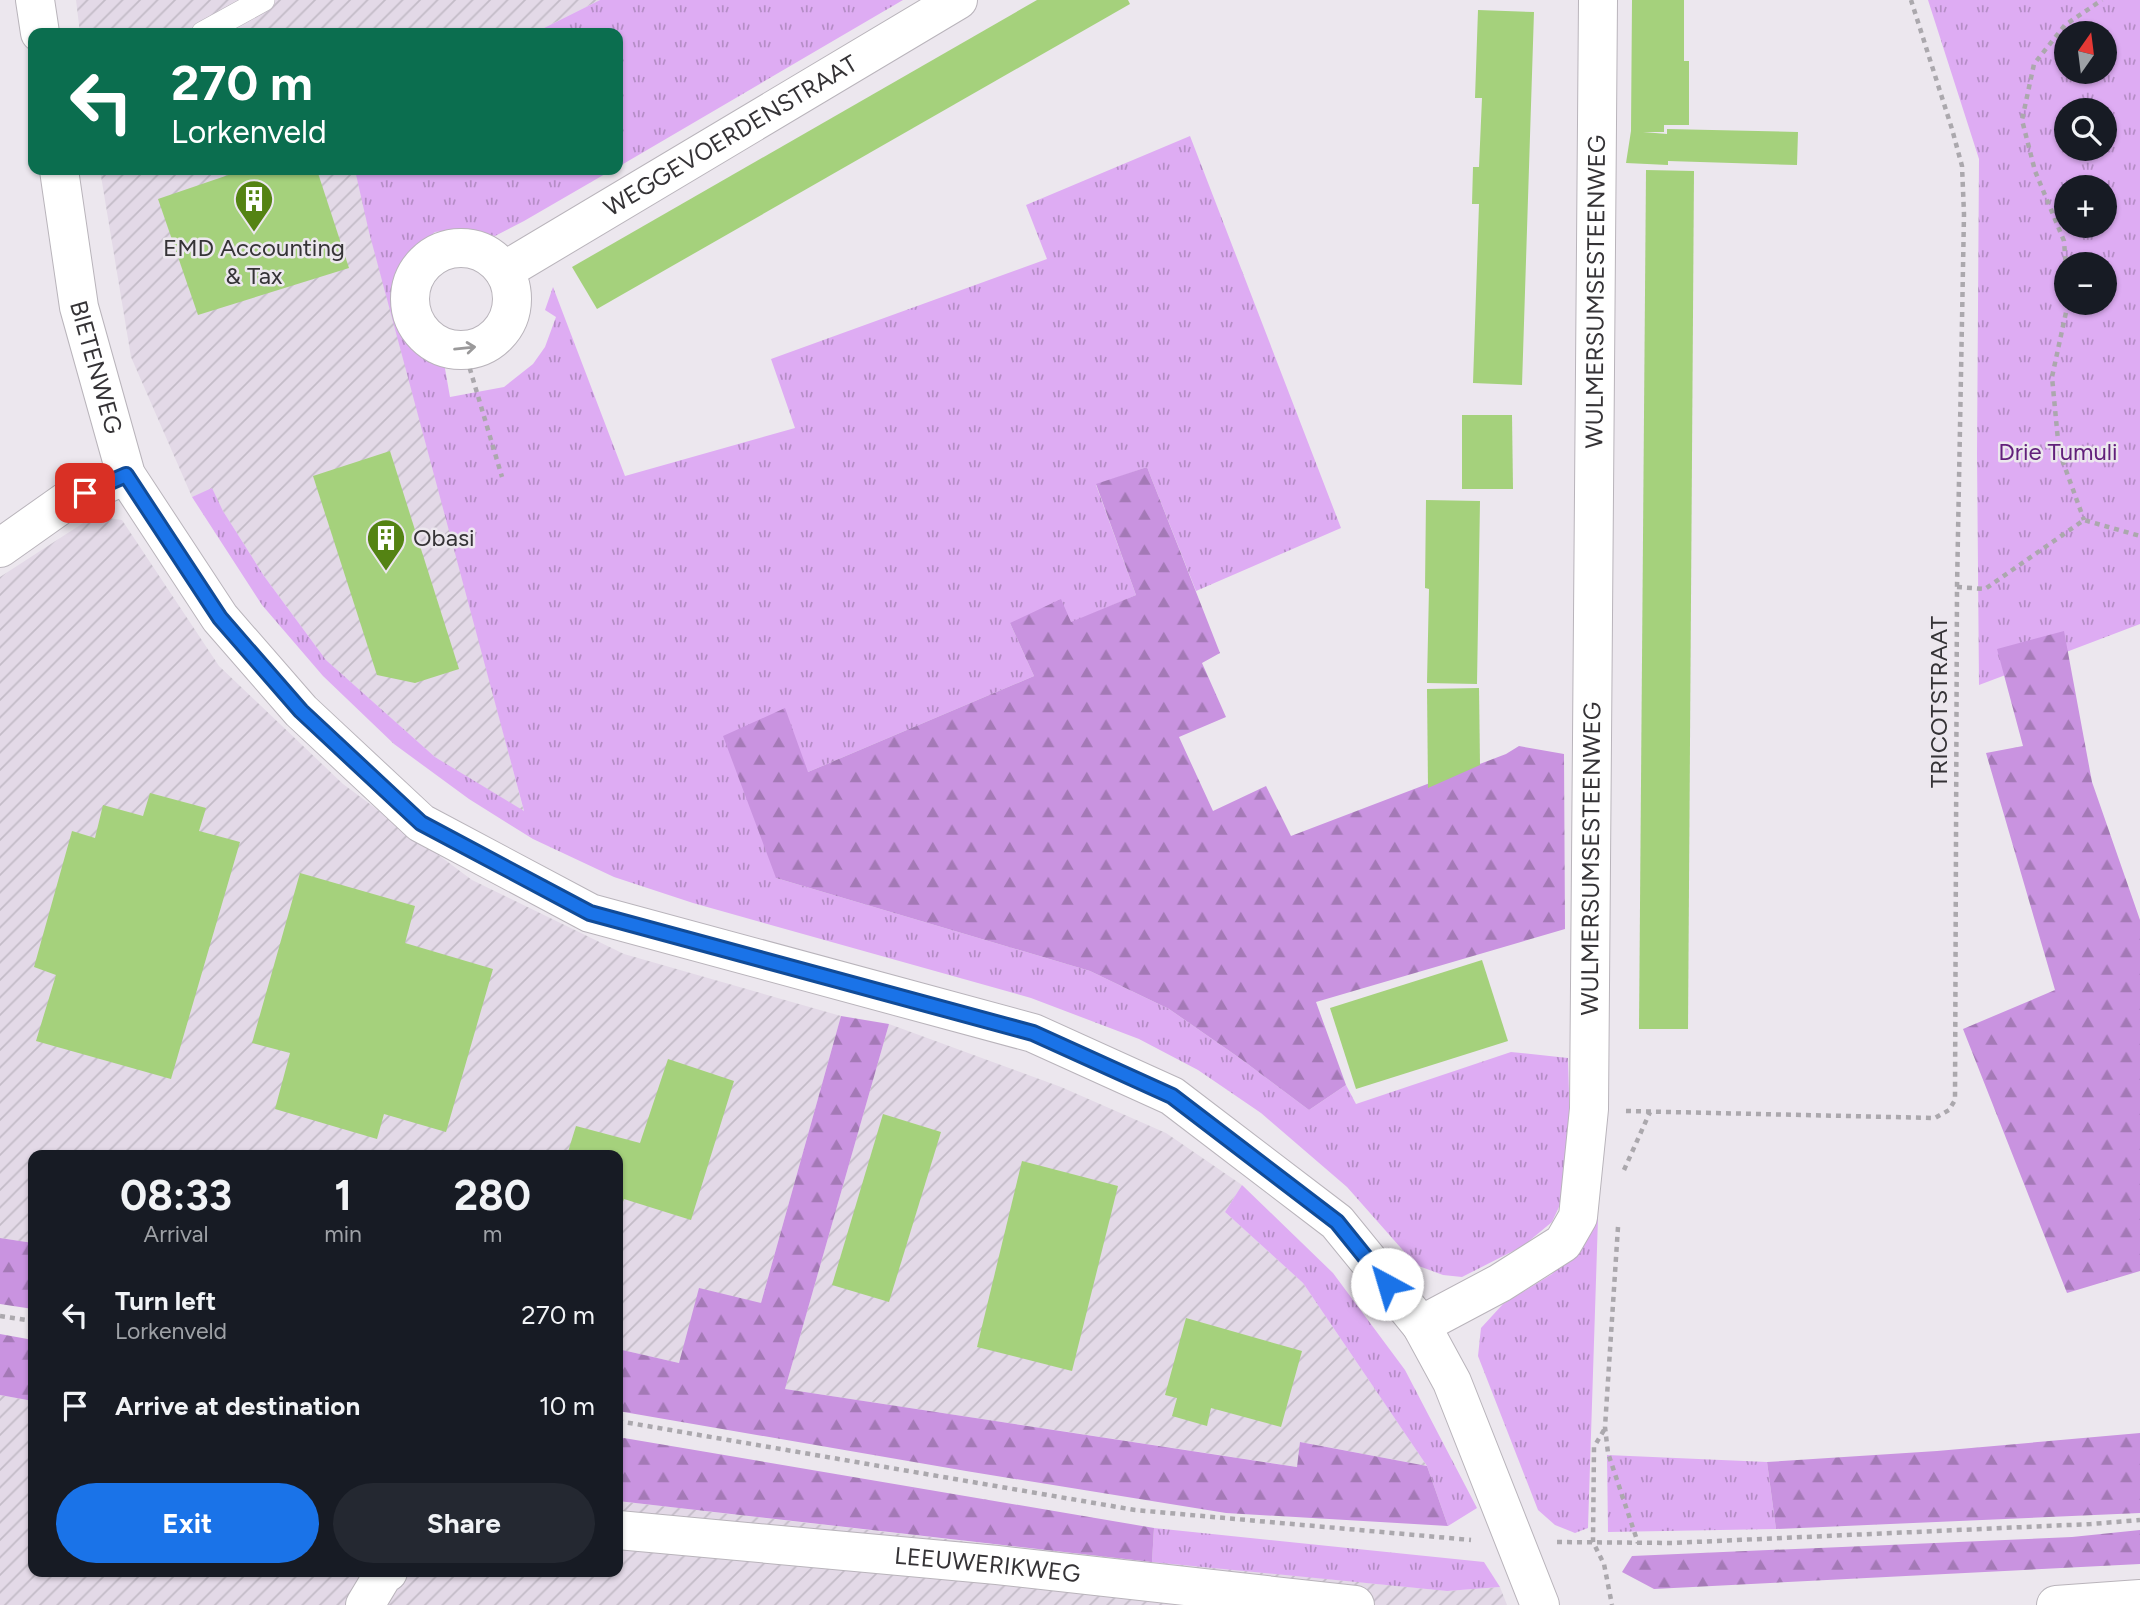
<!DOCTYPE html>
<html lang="en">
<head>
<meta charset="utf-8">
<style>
  :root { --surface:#171b24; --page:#242831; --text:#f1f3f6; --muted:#9ea1a6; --accent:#1a73e8 }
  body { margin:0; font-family:Figtree,sans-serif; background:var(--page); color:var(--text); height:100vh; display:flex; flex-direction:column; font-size:26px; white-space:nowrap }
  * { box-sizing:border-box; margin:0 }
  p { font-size:23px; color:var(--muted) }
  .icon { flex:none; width:38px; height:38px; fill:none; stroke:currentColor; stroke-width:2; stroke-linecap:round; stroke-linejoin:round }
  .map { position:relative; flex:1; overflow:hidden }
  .drawer { position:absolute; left:28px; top:1150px; width:595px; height:427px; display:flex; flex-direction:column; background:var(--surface); border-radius:14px; box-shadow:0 2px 5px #0004 }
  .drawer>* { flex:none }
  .top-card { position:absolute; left:28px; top:28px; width:595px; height:147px; border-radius:14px; box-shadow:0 2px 5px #0004; background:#0b6e4f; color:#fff; overflow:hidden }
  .needle { width:46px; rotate:14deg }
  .controls { position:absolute; left:2054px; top:21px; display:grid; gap:14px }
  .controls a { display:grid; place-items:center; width:63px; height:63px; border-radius:50%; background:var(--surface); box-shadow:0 2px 5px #0004; font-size:35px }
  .pin { position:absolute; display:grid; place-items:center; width:60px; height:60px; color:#fff; margin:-30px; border-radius:14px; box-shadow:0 4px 10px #0006 }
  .me { position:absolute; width:77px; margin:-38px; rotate:321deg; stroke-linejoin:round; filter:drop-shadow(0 0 5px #0008) }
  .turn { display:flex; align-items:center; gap:24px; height:147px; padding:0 28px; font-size:32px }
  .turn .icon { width:91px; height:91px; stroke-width:2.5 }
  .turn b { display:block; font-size:49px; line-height:60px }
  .eta { display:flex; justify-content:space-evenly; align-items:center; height:119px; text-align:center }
  .eta b { font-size:42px; font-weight:700; line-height:49px }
  .button { display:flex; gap:14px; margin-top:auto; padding:14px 28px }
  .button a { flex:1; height:80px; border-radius:42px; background:var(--accent); color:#fff; font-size:28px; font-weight:700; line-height:80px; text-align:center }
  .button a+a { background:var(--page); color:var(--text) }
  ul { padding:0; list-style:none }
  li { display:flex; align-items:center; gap:21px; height:91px; padding:0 28px }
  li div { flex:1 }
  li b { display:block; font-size:26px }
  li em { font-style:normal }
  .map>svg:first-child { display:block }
  .industrial { fill:url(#industrial-furrows) }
  .grass { fill:url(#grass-tufts); fill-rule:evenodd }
  .forest { fill:url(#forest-firs) }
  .building { fill:#a5d17c }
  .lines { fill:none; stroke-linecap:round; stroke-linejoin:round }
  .service-casing { stroke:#b9b4bb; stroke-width:24 }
  .minor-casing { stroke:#b9b4bb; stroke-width:40 }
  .tertiary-casing { stroke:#b9b4bb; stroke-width:40 }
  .path { stroke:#aba8ad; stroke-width:4.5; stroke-dasharray:5 5; stroke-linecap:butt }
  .service { stroke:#fff; stroke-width:23 }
  .minor { stroke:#fff; stroke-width:38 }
  .tertiary { stroke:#fff; stroke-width:38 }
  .oneway { stroke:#9a999a }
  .route-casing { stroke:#114b97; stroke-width:18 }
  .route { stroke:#1a73e8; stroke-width:12 }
  .labels { text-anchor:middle; stroke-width:5; stroke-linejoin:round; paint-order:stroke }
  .street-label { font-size:24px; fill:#353336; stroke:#ece7ee }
  .poi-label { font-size:24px; fill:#353336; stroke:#ece7ee }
  .park-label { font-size:24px; fill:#62207b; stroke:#ece7ee }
</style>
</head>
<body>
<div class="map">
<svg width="2140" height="1605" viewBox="0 0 2140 1605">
  <defs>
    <pattern id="industrial-furrows" width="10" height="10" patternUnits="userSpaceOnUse" patternTransform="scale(1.75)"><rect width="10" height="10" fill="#e3d9e7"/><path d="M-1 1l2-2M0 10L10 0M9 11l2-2" fill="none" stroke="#c3bbc7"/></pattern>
    <pattern id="grass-tufts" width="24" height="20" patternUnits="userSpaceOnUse" patternTransform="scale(1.75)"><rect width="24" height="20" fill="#deacf3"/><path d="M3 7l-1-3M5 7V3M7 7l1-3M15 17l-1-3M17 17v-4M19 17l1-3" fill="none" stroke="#b58dc6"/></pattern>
    <pattern id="forest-firs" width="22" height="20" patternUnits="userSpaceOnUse" patternTransform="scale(1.75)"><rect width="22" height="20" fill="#c993e0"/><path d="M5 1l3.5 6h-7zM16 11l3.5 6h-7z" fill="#a479b6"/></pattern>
  </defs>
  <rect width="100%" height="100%" fill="#ece7ee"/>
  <!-- industrial -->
  <g class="industrial">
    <path d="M 76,0 L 600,0 L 534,33 L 80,33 Z"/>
    <path d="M 100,170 L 357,170 L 524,812 L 435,757 L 326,660 L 264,576 L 223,511 L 212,489 L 192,497 L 131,357 Z"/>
    <path d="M 94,516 L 122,520 L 219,666 L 343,784 L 472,880 L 624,954 L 841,1016 L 761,1303 L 679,1363 L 618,1349 L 618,1155 L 33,1155 L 33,1243 L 0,1238 L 0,577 Z"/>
    <path d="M 889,1024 L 1061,1087 L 1166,1133 L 1242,1185 L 1225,1212 L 1303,1283 L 1427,1466 L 1301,1442 L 1298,1467 L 785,1389 Z"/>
    <path d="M 0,1395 L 33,1401 L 33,1572 L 618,1572 L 618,1501 L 1015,1547 L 1447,1591 L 1500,1587 L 1507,1605 L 0,1605 Z"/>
  </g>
  <!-- grass -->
  <g class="grass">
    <path d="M 600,0 L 903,0 L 618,167 L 618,33 L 534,33 Z"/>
    <path d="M 1928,0 L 2140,0 L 2140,624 L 1979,685 L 1977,454 L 1979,159 ZM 2067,33 L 2105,33 L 2105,72 L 2067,72 ZM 2067,110 L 2105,110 L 2105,149 L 2067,149 ZM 2067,187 L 2105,187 L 2105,226 L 2067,226 ZM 2067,264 L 2105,264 L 2105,303 L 2067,303 Z"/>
    <path d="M 1190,136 L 1341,528 L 1196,591 L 1147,467 L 1096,485 L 1136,595 L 1071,623 L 1010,623 L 1034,676 L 808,772 L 776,878 L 1090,971 L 1169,1009 L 1241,1059 L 1309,1110 L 1346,1085 L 1356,1104 L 1511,1052 L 1568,1058 L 1571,1167 L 1565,1194 L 1552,1222 L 1523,1246 L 1462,1277 L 1443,1275 L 1416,1265 L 1347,1187 L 1261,1113 L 1198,1070 L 1139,1039 L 1031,998 L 693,903 L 614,877 L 533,839 L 469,799 L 394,744 L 323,676 L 262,605 L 192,497 L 212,488 L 223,511 L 264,576 L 326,660 L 435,757 L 524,811 L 369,232 L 355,170 L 612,170 L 524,221 L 495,236 L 461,229 L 435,232 L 403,260 L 396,285 L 395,315 L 408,340 L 430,358 L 444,363 L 450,397 L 504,387 L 533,364 L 545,347 L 556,317 L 545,310 L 553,287 L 625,476 L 795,428 L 771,359 L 1047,259 L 1026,205 Z"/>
    <path d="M 1242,1185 L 1333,1273 L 1405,1370 L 1477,1508 L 1448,1526 L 1427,1466 L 1303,1283 L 1225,1212 Z"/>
    <path d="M 1598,1218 L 1588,1528 L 1575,1533 L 1555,1525 L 1538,1510 L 1478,1356 L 1481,1328 L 1503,1304 L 1552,1274 Z"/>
    <path d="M 1607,1455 L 1767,1462 L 1776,1529 L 1608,1532 Z"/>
    <path d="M 1154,1528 L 1484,1562 L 1500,1587 L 1447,1591 L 1152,1562 Z"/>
  </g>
  <!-- forest -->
  <g class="forest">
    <path d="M 1147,467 L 1220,653 L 1202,663 L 1226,717 L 1179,737 L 1213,811 L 1266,786 L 1291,836 L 1506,754 L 1519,746 L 1564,754 L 1565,929 L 1316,1002 L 1346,1085 L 1309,1110 L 1241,1059 L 1169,1009 L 1090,971 L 776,878 L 723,736 L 785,708 L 808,772 L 1034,676 L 1010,623 L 1061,599 L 1071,622 L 1136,595 L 1096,484 Z"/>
    <path d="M 2064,631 L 2092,782 L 2140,920 L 2140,1271 L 2067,1293 L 1963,1029 L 2055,990 L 1986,753 L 2023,746 L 1997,649 Z"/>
    <path d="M 841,1016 L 889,1024 L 785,1389 L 1297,1467 L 1300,1442 L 1427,1466 L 1448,1526 L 1226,1513 L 966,1471 L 618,1411 L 618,1349 L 679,1363 L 699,1288 L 761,1303 Z"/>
    <path d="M 0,1238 L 33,1243 L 33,1309 L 0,1304 Z"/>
    <path d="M 0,1334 L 33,1340 L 33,1401 L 0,1395 Z"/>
    <path d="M 2140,1433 L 2140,1513 L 1776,1529 L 1767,1462 L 1937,1451 Z"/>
    <path d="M 618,1437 L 1154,1528 L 1152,1562 L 618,1501 Z"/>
    <path d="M 2140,1530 L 2140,1564 L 1654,1589 L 1622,1572 L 1632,1556 L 2072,1537 Z"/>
  </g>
  <!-- building -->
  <g class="building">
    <path d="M 1037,0 L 1128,0 L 1130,4 L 597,309 L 572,267 Z"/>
    <path d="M 1632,0 L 1684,0 L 1684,61 L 1689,61 L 1689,125 L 1664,125 L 1664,132 L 1643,132 L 1667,134 L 1667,129 L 1798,132 L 1797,165 L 1668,161 L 1668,165 L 1626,163 L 1631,131 Z"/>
    <path d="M 1478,10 L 1534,12 L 1522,385 L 1473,383 L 1479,204 L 1472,204 L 1473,167 L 1479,167 L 1482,98 L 1475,98 Z"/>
    <path d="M 243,170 L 317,170 L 349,268 L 198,315 L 158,199 Z"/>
    <path d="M 1646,170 L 1694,171 L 1688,1029 L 1639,1029 Z"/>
    <path d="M 1462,415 L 1512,415 L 1513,489 L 1462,489 Z"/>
    <path d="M 390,451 L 459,669 L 415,683 L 377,675 L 313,476 Z"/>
    <path d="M 1426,500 L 1480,501 L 1477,684 L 1427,683 L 1429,589 L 1425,588 Z"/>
    <path d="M 1479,688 L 1480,765 L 1428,788 L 1427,689 Z"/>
    <path d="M 150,793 L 206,808 L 199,831 L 240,842 L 171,1079 L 36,1041 L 56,975 L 34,967 L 72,831 L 95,838 L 103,805 L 143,816 Z"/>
    <path d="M 300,873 L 415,906 L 405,943 L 493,969 L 446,1132 L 384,1114 L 377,1139 L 275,1109 L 290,1053 L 252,1043 Z"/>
    <path d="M 1482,960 L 1508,1041 L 1356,1089 L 1330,1008 Z"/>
    <path d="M 668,1059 L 734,1081 L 691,1220 L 624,1199 L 618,1216 L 618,1155 L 567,1155 L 576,1126 L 640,1143 Z"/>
    <path d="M 883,1114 L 941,1132 L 889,1302 L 832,1285 Z"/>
    <path d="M 1022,1161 L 1118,1186 L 1072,1371 L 977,1347 Z"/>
    <path d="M 1186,1318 L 1302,1351 L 1281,1427 L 1211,1408 L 1207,1426 L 1172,1416 L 1177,1398 L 1165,1395 Z"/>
  </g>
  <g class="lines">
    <!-- service casing -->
    <g class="service-casing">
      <path id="service" d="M 203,33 L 263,0"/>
    </g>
    <!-- minor casing -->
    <g class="minor-casing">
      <g id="minor">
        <circle cx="461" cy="299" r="51"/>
        <path id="s1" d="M 504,271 L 958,0"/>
        <path d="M 0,548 L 65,502 L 126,475"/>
        <path id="s2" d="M 1421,1325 L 1500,1283 L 1563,1243 L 1578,1217 L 1589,1109 L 1598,0"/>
        <path id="s3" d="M 618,1530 L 997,1565 L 1355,1605"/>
        <path d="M 365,1605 L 383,1575 L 388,1572"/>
        <path d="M 2056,1605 L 2140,1599"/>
      </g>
    </g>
    <!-- tertiary casing -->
    <g class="tertiary-casing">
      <g id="tertiary">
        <path d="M 35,0 L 40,33"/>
        <path id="s4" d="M 59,170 L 79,307 L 126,475 L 220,618 L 301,711 L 421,823 L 590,913 L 1033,1033 L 1172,1096 L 1337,1222 L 1421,1325 L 1452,1382 L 1540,1605"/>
      </g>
    </g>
    <!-- path -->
    <g class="path">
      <path d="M 2067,281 L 2064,241 L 2035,171 L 2022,120 L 2034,64 L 2065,25 L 2102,0"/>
      <path d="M 2068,303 L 2052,377 L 2059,451 L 2084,520"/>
      <path d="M 464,349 L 502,477"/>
      <path d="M 1957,587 L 1985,589 L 2084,520 L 2140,536"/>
      <path d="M 1626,1111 L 1935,1118 L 1949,1110 L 1955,1100 L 1957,587 L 1964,214 L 1962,166 L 1952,129 L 1911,0"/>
      <path d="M 1624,1170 L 1650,1112"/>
      <path d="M 1618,1227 L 1605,1427 L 1608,1453 L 1638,1543"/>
      <path d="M 0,1316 L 33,1321"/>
      <path d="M 618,1421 L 1135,1510 L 1471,1540"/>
      <path d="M 1604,1430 L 1594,1447 L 1593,1542 L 1604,1564 L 1612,1605"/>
      <path d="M 1557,1542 L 1672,1543 L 2091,1524 L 2140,1520"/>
    </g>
    <!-- service -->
    <use href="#service" class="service"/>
    <!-- minor -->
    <use href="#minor" class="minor"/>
    <!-- tertiary -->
    <use href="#tertiary" class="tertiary"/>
  </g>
  <!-- one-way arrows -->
  <defs><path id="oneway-shaft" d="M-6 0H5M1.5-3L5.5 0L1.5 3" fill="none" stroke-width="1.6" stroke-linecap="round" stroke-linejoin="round" transform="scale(1.75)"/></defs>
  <use class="oneway" href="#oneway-shaft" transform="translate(465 348) rotate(-6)"/>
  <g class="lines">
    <!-- route casing -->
    <g class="route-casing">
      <path id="route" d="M 85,493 L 126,475 L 220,618 L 301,711 L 421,823 L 590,913 L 1033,1033 L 1172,1096 L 1337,1222 L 1387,1284"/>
    </g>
    <!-- route -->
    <use href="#route" class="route"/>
  </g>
  <!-- icons -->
  <defs>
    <g id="building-pin" transform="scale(2.0125)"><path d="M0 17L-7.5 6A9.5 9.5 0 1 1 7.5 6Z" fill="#548313" stroke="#ece7ee"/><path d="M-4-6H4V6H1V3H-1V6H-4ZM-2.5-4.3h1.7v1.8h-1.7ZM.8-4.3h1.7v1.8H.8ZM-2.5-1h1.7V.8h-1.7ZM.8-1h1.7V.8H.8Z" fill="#fff"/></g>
  </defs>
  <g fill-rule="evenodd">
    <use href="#building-pin" x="254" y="199"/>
    <use href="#building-pin" x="386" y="538"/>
  </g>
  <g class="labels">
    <!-- street labels -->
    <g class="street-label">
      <text dy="8" stroke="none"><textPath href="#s1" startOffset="264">WEGGEVOERDENSTRAAT</textPath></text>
      <text dy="8" stroke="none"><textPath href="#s2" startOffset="1120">WULMERSUMSESTEENWEG</textPath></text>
      <text dy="8" stroke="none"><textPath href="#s4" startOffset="201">BIETENWEG</textPath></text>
      <text transform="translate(1939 702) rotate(-90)" y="8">TRICOTSTRAAT</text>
      <text dy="8" stroke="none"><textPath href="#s2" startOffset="553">WULMERSUMSESTEENWEG</textPath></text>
      <text dy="8" stroke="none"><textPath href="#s3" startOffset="371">LEEUWERIKWEG</textPath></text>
    </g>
    <!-- poi labels -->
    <g class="poi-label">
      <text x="254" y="256">EMD Accounting<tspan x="254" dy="28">&amp; Tax</tspan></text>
      <text x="413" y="546" text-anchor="start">Obasi</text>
    </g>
    <!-- park labels -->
    <g class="park-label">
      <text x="2058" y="460">Drie Tumuli</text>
    </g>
  </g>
</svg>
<div class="controls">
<a><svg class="needle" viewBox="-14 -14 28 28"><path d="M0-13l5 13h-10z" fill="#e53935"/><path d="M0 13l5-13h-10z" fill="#9ea1a6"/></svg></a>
<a><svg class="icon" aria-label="search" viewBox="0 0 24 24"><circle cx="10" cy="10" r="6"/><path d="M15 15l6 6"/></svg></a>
<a>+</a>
<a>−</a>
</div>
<div class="pin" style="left:85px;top:493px;background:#d93025"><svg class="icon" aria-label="arrive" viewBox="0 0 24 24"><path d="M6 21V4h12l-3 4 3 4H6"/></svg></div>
<svg class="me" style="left:1387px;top:1284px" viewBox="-20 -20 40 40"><circle r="19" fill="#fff"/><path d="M0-13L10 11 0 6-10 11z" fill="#1a73e8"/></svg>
<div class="top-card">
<div class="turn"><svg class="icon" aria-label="left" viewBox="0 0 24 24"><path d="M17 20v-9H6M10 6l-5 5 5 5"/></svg><div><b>270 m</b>Lorkenveld</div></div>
</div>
<section class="drawer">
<div class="eta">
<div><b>08:33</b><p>Arrival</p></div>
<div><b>1</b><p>min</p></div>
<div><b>280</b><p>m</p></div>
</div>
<ul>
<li><svg class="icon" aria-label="left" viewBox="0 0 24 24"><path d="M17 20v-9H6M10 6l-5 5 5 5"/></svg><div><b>Turn left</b><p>Lorkenveld</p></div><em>270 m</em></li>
<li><svg class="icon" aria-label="arrive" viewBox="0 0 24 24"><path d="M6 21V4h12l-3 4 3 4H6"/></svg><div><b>Arrive at destination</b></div><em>10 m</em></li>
</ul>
<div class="button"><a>Exit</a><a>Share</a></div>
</section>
</div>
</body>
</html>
